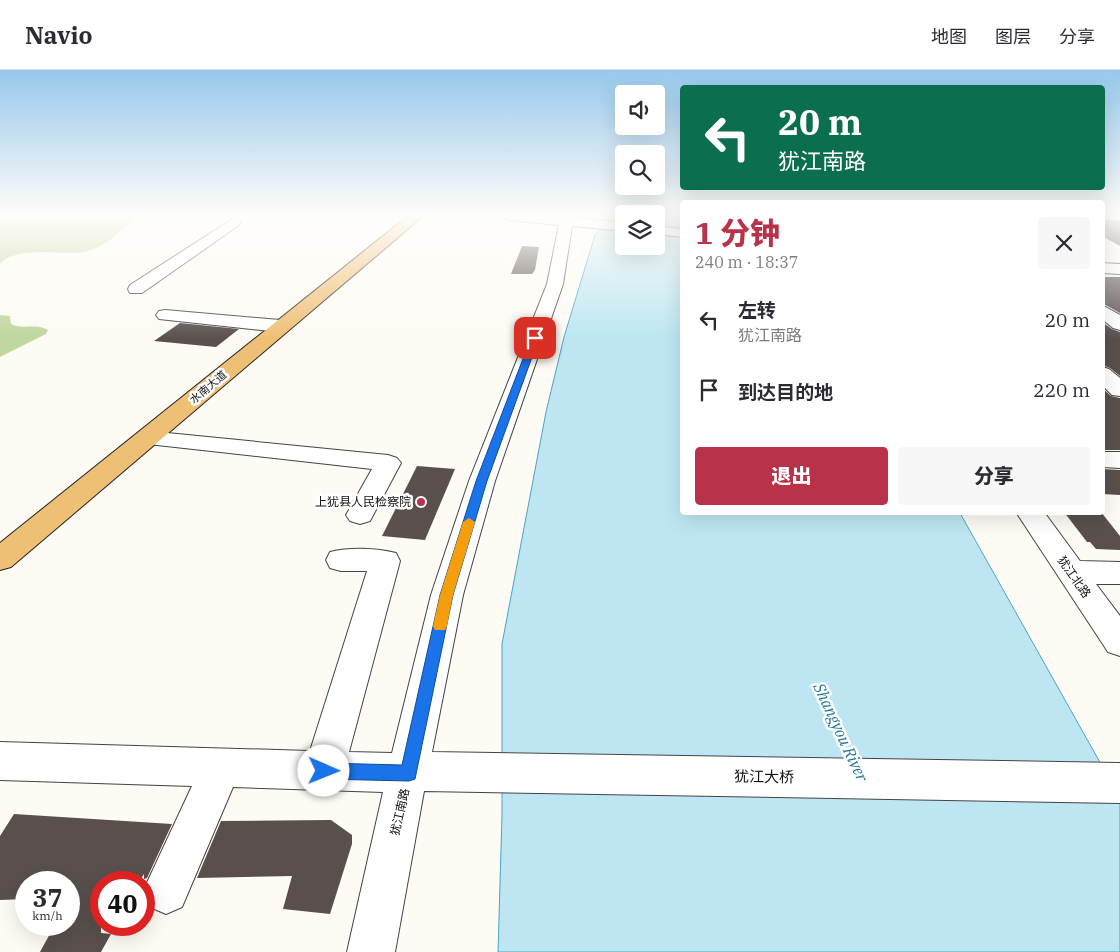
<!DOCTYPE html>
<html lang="zh">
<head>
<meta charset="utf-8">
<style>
  :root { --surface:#fff; --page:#f7f7f7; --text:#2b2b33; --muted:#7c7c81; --line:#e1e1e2; --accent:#b8324a }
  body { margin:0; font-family:"IBM Plex Serif","Noto Sans SC",serif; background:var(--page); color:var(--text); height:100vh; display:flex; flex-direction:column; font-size:19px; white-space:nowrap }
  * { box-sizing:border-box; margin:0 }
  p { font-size:16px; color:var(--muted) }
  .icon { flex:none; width:28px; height:28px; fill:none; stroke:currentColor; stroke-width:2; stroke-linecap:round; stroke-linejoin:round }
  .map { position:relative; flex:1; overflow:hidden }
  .drawer { position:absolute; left:680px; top:130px; width:425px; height:315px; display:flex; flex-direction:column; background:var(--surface); border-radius:5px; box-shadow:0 5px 20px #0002 }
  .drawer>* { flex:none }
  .banner { position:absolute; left:680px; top:15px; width:425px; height:105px; border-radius:5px; box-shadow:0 5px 20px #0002; background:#0b6e4f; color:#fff; overflow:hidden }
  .buttons { position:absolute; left:615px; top:15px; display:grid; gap:10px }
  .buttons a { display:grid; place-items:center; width:50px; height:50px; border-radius:5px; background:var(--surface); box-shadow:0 5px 20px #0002; font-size:25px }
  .speed { position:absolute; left:15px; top:801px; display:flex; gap:10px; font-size:25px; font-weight:700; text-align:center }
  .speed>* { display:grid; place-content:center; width:65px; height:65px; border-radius:50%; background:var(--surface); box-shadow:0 5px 20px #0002; line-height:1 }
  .speed small { font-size:12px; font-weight:400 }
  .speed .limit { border:8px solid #d22; background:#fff; color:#111 }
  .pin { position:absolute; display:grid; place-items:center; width:42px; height:42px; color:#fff; margin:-21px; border-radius:10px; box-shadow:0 2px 8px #0006 }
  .me { position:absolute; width:55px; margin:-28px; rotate:91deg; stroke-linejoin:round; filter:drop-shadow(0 0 4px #0008) }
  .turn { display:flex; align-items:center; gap:18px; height:105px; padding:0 15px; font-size:22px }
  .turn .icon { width:65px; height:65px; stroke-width:2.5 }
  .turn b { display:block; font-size:35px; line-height:42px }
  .round { display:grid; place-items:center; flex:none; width:52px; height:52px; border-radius:5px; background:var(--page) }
  .overview { display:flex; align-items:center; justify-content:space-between; height:85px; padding:0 15px }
  h1 { font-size:30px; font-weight:800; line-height:38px; color:var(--accent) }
  .action { display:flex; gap:10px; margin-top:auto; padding:10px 15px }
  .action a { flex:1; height:58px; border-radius:5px; background:var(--accent); color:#fff; font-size:20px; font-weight:800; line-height:58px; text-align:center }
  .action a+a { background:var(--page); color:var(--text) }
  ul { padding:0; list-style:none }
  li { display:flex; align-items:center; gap:15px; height:70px; padding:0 15px }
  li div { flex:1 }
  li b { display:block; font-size:19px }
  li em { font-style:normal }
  header { display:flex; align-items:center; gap:30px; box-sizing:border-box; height:70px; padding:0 25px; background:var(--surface); border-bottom:1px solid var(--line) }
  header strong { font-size:24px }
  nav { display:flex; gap:28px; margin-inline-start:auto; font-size:18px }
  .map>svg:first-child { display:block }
  .forest { fill:#c0d7a0 }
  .water { fill:#bde6f2; stroke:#49a4c4 }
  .building { fill:#59504e }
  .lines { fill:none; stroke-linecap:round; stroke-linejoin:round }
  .minor-casing { stroke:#444; stroke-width:2 }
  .major-casing { stroke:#222; stroke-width:2 }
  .minor { fill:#fff; fill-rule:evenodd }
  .major { fill:#eec075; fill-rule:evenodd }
  .route { fill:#1a73e8; stroke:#114b97 }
  .slow { fill:#f59e0b }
  .poi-dot { fill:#b8324a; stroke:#fff; stroke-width:2 }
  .labels { text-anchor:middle; stroke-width:5; stroke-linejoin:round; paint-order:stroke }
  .far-street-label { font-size:11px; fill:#111; stroke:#fff }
  .poi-label { font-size:12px; fill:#111; stroke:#fff; text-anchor:end }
  .street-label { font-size:12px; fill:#111; stroke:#fff }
  .near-street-label { font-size:15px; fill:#111; stroke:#fff }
  .near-water-label { font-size:16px; font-style:italic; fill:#22769b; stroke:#fff }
</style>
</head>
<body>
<header>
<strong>Navio</strong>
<nav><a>地图</a><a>图层</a><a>分享</a></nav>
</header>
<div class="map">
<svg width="1120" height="882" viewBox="0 0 1120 882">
  <rect width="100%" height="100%" fill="#fefbf5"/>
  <!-- forest -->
  <g class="forest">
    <path d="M 0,146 L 141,146 C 121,158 108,178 83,182 C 60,186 17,175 0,194 Z"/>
    <path d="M 0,245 L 10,246 L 11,254 C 22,260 36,253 48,260 L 46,264 L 0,287 Z"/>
  </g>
  <!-- water -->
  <path class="water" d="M 613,146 L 624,146 L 624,176 L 656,176 L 656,146 L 682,146 L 682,442 L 960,443 L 1120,728 L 1120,882 L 498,882 L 502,745 L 502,574 L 546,342 L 564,267 L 595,165 Z"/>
  <!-- building -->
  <g class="building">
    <path d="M 1102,150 L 1120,150 L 1120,176 L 1102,166 Z"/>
    <path d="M 522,176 L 539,177 L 535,200 L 532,204 L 511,204 Z"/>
    <path d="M 1102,207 L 1120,207 L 1120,243 L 1102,233 Z"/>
    <path d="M 1102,252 L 1112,259 L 1120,262 L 1120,306 L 1110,298 L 1102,295 Z"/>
    <path d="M 180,253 L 239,259 L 216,277 L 154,271 Z"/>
    <path d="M 1102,318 L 1111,326 L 1120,328 L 1120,380 L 1102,380 Z"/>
    <path d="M 417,396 L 455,399 L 425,470 L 382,466 Z"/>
    <path d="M 1102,399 L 1120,400 L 1120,425 L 1102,424 Z"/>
    <path d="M 1064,442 L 1101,442 L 1120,466 L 1120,480 L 1096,479 L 1090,472 L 1087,472 Z"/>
    <path d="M 14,744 L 172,754 L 147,808 L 144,809 L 144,804 L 139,812 L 101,812 L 101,863 L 111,864 L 101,882 L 40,882 L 52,860 L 59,860 L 62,855 L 69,855 L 69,812 L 26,812 L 26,829 L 0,830 L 0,766 Z"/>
    <path d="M 331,750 L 352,765 L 352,774 L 330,844 L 283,839 L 292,806 L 197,808 L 221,751 Z"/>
  </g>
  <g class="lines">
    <!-- minor casing -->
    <g class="minor-casing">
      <g id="minor">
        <path d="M 501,146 L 578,146 L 577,148 L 624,153 L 624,161 L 572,156 L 563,214 L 495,411 L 463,525 L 432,682 L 1120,693 L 1120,733 L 424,721 L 395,882 L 347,882 L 383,722 L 233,717 L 182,837 L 166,844 L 150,837 L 144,819 L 192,716 L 0,710 L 0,672 L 310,681 L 367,501 L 341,501 L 330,498 L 326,490 L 330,482 C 350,477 376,478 396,483 L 400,491 L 349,682 L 392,683 L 431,525 L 469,411 L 547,214 L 559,155 L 508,150 Z"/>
        <path d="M 234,148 L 241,152 L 239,155 L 142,223 L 130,223 L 128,219 L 130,215 Z"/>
        <path d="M 656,156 L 682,159 L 682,167 L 656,164 Z"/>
        <path d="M 1102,193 L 1120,194 L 1120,204 L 1102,203 Z"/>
        <path d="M 1102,235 L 1120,245 L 1120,260 L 1113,258 L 1102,249 Z"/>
        <path d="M 165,240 L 280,250 L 287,252 L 289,256 L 287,260 L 280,262 L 159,249 L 156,245 L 159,241 Z"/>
        <path d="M 1102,297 L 1109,299 L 1120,308 L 1120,326 L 1112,325 L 1102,315 Z"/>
        <path d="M 147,361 L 388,385 L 397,388 L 401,393 L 370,451 L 360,454 L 350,451 L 346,445 L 372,399 L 139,373 L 135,368 L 139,363 Z"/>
        <path d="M 1102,382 L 1120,382 L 1120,398 L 1102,397 Z"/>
        <path d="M 1016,442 L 1044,442 L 1080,491 L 1120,492 L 1120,514 L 1096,514 L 1120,546 L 1120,586 L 1108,582 Z"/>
      </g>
    </g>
    <!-- major casing -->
    <g class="major-casing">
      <path id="major" d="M 408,146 L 423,146 L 11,497 L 0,500 L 0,473 Z"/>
    </g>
    <!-- minor -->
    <use href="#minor" class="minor"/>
    <!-- major -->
    <use href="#major" class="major"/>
  </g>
  <!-- sky -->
  <linearGradient id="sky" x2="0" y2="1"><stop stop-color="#97c8ec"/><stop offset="0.54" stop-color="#fffdfa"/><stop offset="1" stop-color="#fffdfa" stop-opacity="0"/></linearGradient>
  <rect width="1120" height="269" fill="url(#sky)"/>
  <!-- route -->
  <path class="route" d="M 535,265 L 539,268 L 487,411 L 453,525 L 415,709 L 409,711 L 324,709 L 318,707 L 315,701 L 318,696 L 324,693 L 402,695 L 440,525 L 476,411 L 531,268 Z"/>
  <!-- slow -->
  <path class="slow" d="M 469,448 L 475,452 L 453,525 L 447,556 L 445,560 L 435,560 L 433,556 L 440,525 L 463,452 Z"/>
  <!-- markers -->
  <circle class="poi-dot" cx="421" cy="432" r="5"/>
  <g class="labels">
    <!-- far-street labels -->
    <g class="far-street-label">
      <text transform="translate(208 317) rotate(-40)" y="4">水南大道</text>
    </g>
    <!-- poi labels -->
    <g class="poi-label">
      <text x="411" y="436">上犹县人民检察院</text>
    </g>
    <!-- street labels -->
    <g class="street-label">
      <text transform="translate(1074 507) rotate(55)" y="4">犹江北路</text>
      <text transform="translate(400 742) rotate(-77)" y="4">犹江南路</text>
    </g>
    <!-- near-street labels -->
    <g class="near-street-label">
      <text transform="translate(764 707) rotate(1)" y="5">犹江大桥</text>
    </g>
    <!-- near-water labels -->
    <g class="near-water-label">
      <text transform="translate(841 662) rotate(65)" y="6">Shangyou River</text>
    </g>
  </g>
</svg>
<div class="buttons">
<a><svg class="icon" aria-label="sound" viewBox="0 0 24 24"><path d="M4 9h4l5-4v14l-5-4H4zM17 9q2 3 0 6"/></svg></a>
<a><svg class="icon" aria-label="search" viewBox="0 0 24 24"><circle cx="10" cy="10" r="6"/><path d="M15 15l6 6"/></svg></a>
<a><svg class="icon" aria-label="layers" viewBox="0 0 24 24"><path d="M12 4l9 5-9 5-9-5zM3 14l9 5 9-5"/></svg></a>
</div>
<div class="speed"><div>37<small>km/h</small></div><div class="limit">40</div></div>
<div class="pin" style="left:535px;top:268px;background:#d93025"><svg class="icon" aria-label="arrive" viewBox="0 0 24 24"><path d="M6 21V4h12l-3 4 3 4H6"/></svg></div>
<svg class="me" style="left:324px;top:701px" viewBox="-20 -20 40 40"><circle r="19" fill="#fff"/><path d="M0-13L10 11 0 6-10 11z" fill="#1a73e8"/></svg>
<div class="banner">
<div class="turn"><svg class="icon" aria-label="left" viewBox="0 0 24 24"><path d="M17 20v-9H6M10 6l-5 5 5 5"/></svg><div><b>20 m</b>犹江南路</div></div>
</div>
<section class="drawer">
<div class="overview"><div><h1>1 分钟</h1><p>240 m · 18:37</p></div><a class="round"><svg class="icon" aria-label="close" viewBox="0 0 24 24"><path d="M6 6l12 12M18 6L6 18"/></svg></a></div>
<ul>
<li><svg class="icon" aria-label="left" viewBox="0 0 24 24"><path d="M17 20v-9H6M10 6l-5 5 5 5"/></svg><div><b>左转</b><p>犹江南路</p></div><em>20 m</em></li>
<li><svg class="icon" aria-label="arrive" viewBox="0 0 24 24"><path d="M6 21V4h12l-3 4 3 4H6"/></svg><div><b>到达目的地</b></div><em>220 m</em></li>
</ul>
<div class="action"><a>退出</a><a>分享</a></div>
</section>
</div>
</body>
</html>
